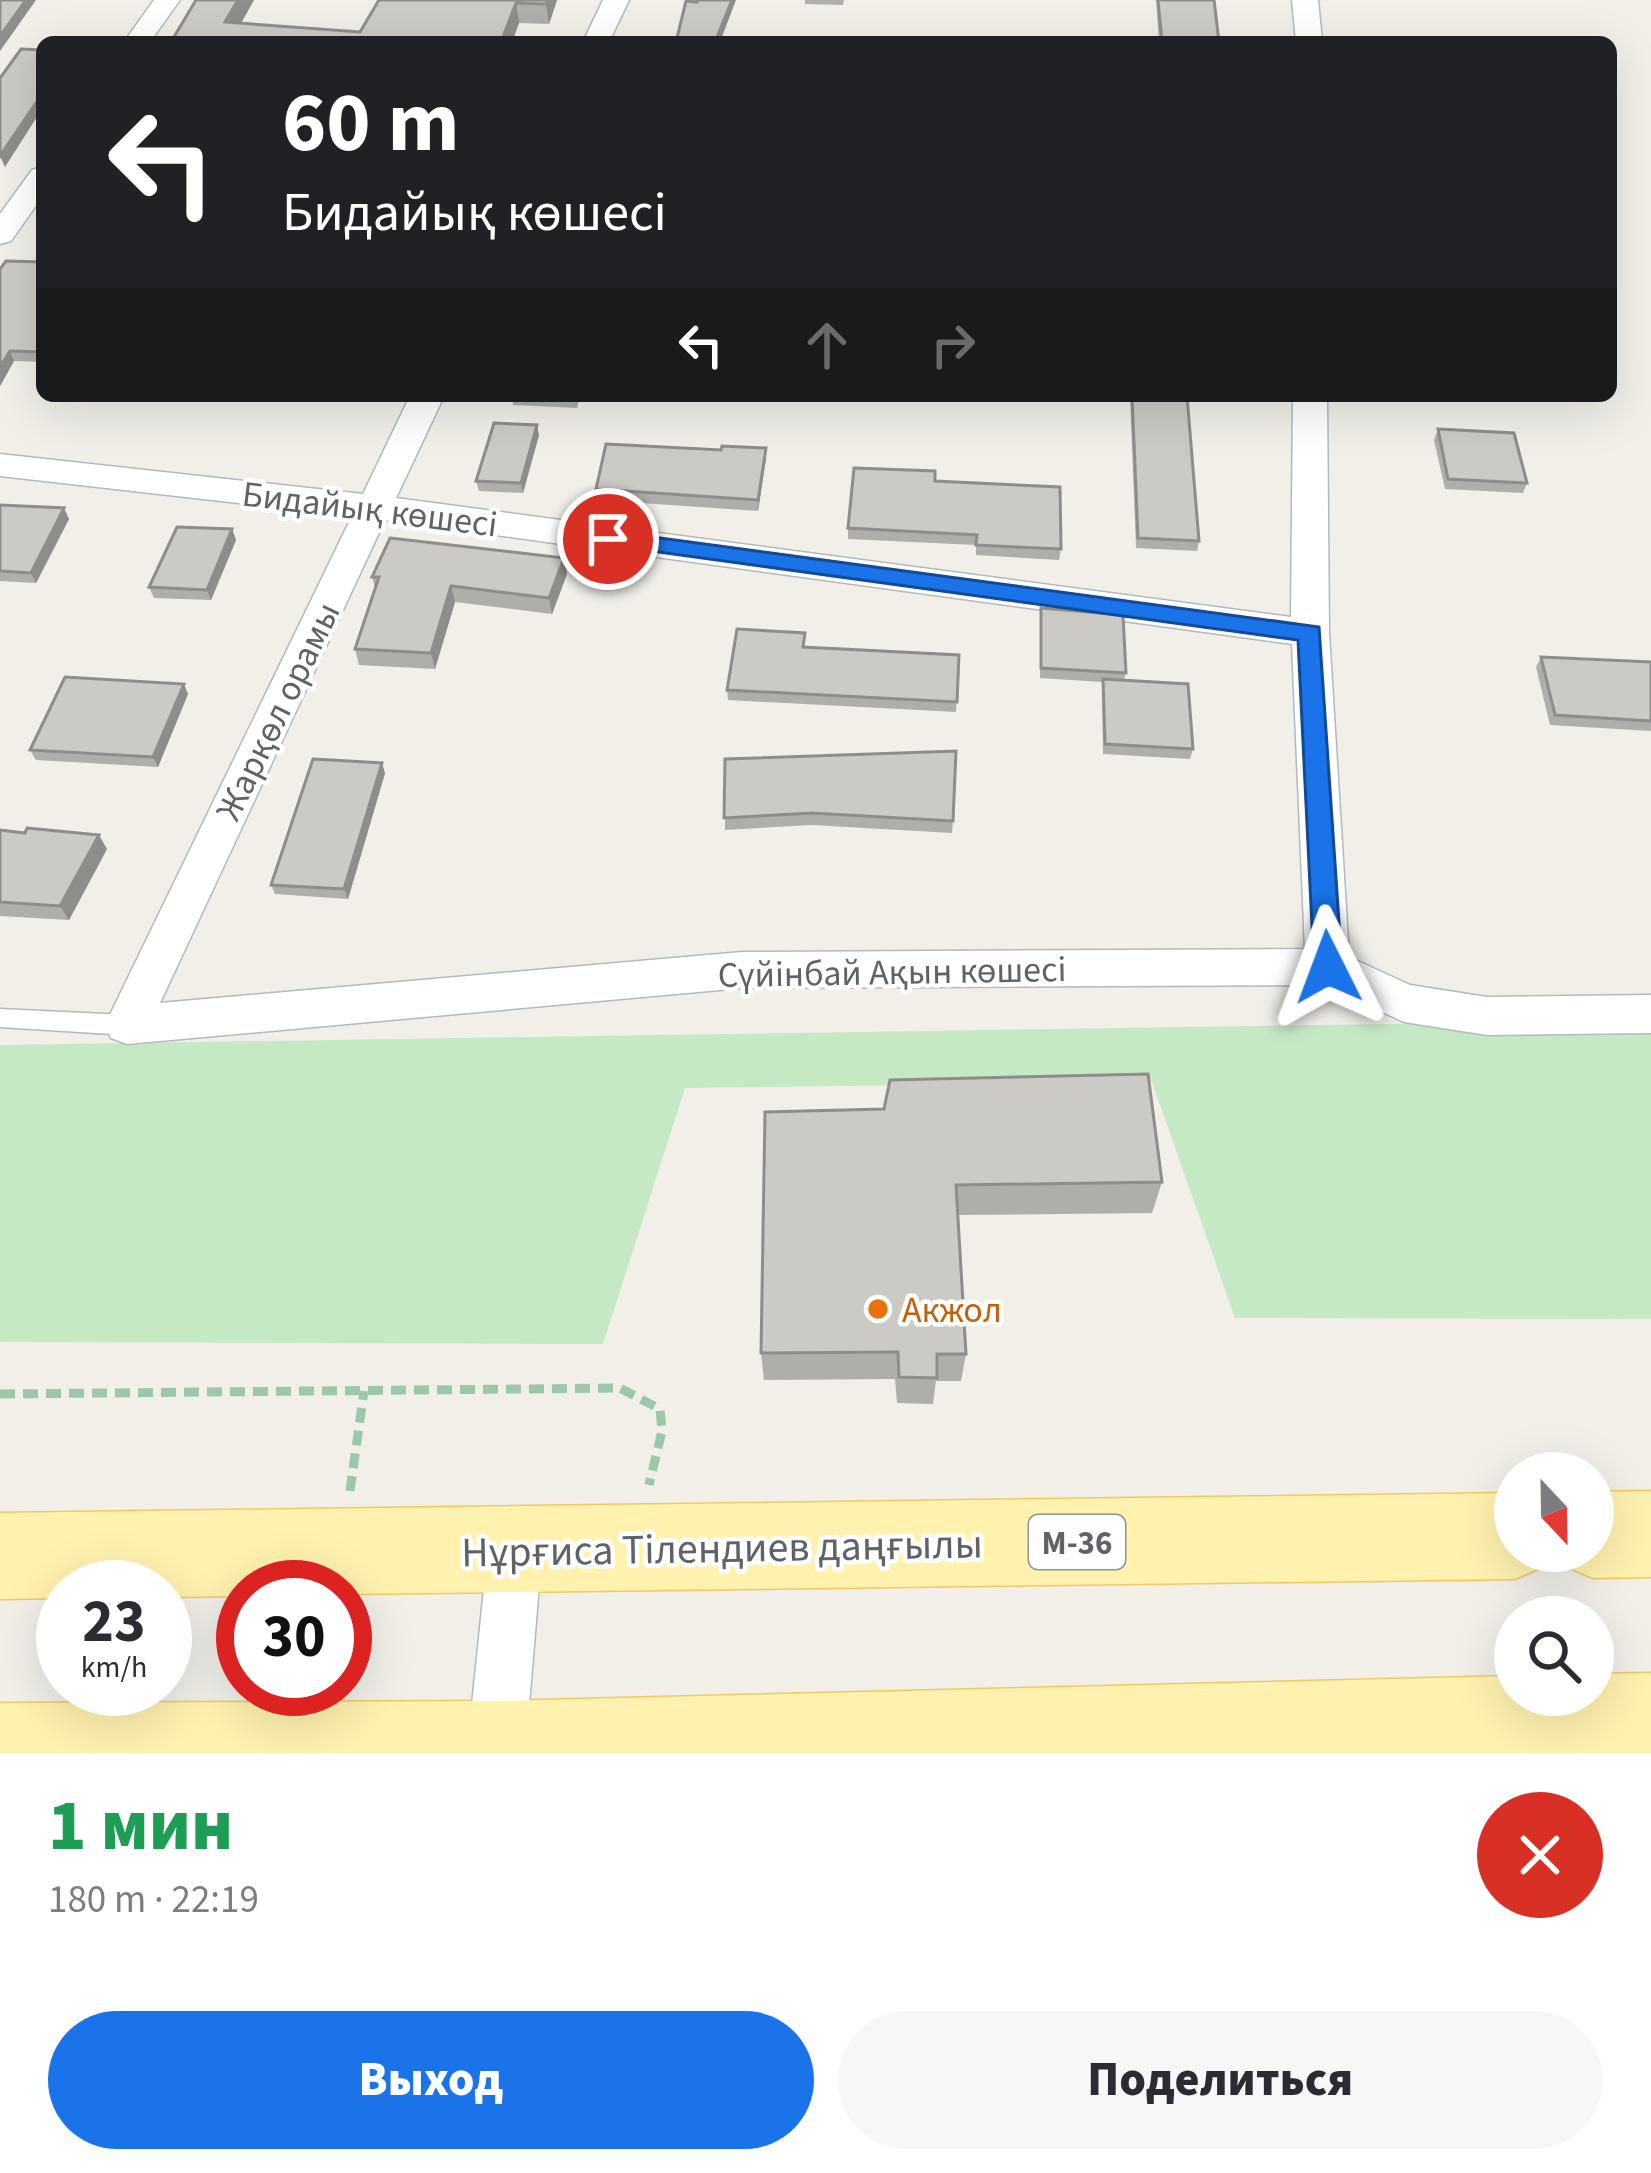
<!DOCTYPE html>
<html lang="ru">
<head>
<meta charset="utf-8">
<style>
  :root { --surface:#fff; --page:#f7f7f7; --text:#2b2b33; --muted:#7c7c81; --accent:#1a73e8 }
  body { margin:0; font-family:"Source Sans 3",sans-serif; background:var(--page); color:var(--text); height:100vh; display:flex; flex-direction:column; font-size:45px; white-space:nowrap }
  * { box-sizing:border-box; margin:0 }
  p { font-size:39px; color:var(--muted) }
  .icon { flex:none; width:66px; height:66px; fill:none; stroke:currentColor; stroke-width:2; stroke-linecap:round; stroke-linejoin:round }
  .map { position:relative; height:1753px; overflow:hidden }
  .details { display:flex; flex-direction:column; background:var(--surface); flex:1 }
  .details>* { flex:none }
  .banner { position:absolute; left:36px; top:36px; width:1581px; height:366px; border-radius:18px; box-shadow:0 12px 48px #0002; background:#202124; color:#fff; overflow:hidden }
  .needle { width:78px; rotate:158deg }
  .buttons { position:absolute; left:1494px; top:1452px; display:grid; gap:24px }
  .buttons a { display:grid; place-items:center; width:120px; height:120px; border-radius:50%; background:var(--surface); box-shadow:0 12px 48px #0002; font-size:60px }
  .speed { position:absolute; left:36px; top:1560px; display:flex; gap:24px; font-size:60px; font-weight:700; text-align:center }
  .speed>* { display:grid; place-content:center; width:156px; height:156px; border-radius:50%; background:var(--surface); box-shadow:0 12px 48px #0002; line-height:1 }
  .speed small { font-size:30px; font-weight:400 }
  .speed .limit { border:18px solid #d22; background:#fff; color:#111 }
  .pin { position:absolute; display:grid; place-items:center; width:102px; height:102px; color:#fff; margin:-51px; border:6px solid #fff; border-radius:50%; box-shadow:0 3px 12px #0007 }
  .me { position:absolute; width:132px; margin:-66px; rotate:357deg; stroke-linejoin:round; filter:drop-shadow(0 0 9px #0008) }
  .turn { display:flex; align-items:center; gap:42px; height:252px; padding:0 48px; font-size:54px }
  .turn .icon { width:156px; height:156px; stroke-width:2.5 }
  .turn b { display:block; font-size:84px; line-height:102px }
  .lanes { display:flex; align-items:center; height:114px; padding:0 48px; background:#0003; justify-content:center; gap:60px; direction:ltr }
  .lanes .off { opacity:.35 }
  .round { display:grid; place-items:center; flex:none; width:126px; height:126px; border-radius:63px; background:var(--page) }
  .summary { display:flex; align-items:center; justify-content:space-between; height:204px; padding:0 48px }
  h1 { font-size:72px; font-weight:800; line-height:90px; color:#1e9e55 }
  .button { display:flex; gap:24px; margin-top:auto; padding:24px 48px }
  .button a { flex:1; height:138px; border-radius:72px; background:var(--accent); color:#fff; font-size:48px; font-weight:800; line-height:138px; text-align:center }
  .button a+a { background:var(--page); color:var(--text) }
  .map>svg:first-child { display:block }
  .green { fill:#c5e8c5 }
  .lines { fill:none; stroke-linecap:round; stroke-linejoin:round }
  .lane-casing { stroke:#b5b8bc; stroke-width:3 }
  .street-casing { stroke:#b5b8bc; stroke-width:3 }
  .primary-casing { stroke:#f2c960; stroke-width:3 }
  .path { stroke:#9cc7a9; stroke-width:9; stroke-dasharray:15 8; stroke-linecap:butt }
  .lane { fill:#fff; fill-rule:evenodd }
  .street { fill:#fff; fill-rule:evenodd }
  .primary { fill:#fff2af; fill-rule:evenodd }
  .wall { fill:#afaea9 }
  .shaded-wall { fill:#8f8d8a }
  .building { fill:#cccac5; stroke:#8f8d8a; stroke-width:3 }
  .route { fill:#1a73e8; stroke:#114b97; stroke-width:3 }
  .food-dot { fill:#e8710a; stroke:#fff; stroke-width:4.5 }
  .labels { text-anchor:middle; stroke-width:9; stroke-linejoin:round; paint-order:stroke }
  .shield { fill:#fff; stroke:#8f9295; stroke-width:3 }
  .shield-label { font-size:33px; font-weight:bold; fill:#5f6368 }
  .street-label { font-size:36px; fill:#5f6368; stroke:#fff }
  .food-label { font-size:36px; fill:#c56008; stroke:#fff; text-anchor:start }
  .near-street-label { font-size:42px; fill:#5f6368; stroke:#fff }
</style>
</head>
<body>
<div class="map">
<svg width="1651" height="1753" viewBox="0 0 1651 1753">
  <rect width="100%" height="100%" fill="#f1efe8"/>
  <!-- green -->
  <path class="green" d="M 1651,1020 L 1651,1319 L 1235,1318 L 1152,1082 L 685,1088 L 603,1344 L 0,1342 L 0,1045 Z"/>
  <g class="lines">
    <!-- lane casing -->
    <g class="lane-casing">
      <path id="lane" d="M 0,1009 L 127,1015 L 135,1018 L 138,1025 L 135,1032 L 127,1035 L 0,1027 Z"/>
    </g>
    <!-- street casing -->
    <g class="street-casing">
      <g id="street">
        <path d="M 154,0 L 180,0 L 150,42 L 124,42 Z"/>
        <path d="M 603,0 L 629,0 L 609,42 L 583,42 Z"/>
        <path d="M 1292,0 L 1318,0 L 1322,42 L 1296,42 Z"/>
        <path d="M 42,167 L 42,197 L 11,241 L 0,244 L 0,214 L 32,170 Z"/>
        <path d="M 410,396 L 444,396 L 396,498 L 1291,617 L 1293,396 L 1327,396 L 1329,633 L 1349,957 L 1410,985 L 1487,997 L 1651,995 L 1651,1033 L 1487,1035 L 1404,1022 L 1324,985 L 742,988 L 127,1044 L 111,1038 L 105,1025 L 352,516 L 0,476 L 0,454 L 363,494 ZM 385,520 L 1292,644 L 1305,949 L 742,952 L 160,1003 Z"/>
        <path d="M 515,1523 L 534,1531 L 542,1550 L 525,1753 L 467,1753 L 488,1550 L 496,1531 Z"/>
      </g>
    </g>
    <!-- primary casing -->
    <g class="primary-casing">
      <g id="primary">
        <path d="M 1651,1491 L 1651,1577 L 1593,1578 L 1563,1565 L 1557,1551 L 1593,1551 L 1593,1492 Z"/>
        <path d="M 1515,1493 L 1515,1551 L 1551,1551 L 1545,1566 L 1515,1579 L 345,1594 L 345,1587 L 243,1587 L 243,1596 L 165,1597 L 165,1587 L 63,1587 L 63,1598 L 0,1599 L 0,1513 Z"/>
        <path d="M 1651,1673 L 1651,1753 L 0,1753 L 0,1703 L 497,1701 L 1515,1676 L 1515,1695 L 1593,1695 L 1593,1674 Z"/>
      </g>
    </g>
    <!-- path -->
    <g class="path">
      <path d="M 0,1394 L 620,1388 L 660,1409 L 662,1431 L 649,1485"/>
      <path d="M 350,1491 L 364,1391"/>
    </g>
    <!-- lane -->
    <use href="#lane" class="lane"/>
    <!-- street -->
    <use href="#street" class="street"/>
    <!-- primary -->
    <use href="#primary" class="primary"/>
  </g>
  <!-- wall -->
  <g class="wall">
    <path d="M 196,0 L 254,0 L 241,23 L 360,32 L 379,0 L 557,0 L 549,24 L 519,23 L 512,42 L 171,42 Z"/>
    <path d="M 805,0 L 844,0 L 843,5 L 805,4 Z"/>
    <path d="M 1156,0 L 1214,0 L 1219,42 L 1159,42 Z"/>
    <path d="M 42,262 L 42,362 L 14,361 L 0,386 L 0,269 Z"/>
    <path d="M 260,396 L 336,396 L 334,402 L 261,398 Z"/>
    <path d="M 512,396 L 580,396 L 577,408 L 513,405 Z"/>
    <path d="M 1130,396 L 1187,396 L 1199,541 L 1197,551 L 1136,548 Z"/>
    <path d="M 1438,429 L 1527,483 L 1523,493 L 1445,489 L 1434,440 Z"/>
    <path d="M 539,435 L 523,493 L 479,491 L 476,481 Z"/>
    <path d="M 766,448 L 766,458 L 758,511 L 597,500 L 596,489 L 721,450 Z"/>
    <path d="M 935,481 L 1061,549 L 1059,560 L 976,555 L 976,545 L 848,539 L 848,528 Z"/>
    <path d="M 0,505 L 69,519 L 36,583 L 0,581 Z"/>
    <path d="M 232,529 L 236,540 L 211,600 L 154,598 L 149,587 Z"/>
    <path d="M 564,558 L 567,574 L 552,614 L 455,602 L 435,669 L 359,665 L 355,649 L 375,588 L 372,577 Z"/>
    <path d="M 1041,608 L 1126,673 L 1124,680 L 1193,749 L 1190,759 L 1103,754 L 1102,682 L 1040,678 Z"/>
    <path d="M 805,648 L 959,655 L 956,712 L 728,700 L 727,690 Z"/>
    <path d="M 1541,657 L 1651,662 L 1651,731 L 1550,725 L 1536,667 Z"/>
    <path d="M 188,694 L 158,767 L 36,760 L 30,750 Z"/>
    <path d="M 725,759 L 953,821 L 952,833 L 812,825 L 725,830 Z"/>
    <path d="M 385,773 L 348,899 L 275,894 L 271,885 Z"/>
    <path d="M 0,830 L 107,849 L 69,920 L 0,916 Z"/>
    <path d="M 765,1112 L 1162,1182 L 1152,1213 L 958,1215 L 966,1354 L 961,1381 L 936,1381 L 933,1404 L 897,1403 L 895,1379 L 764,1380 L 761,1353 Z"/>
  </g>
  <!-- shaded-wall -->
  <g class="shaded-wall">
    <path d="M 26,0 L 36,0 L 0,51 L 0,36 Z"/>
    <path d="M 238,0 L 254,0 L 231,41 L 225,22 Z"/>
    <path d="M 548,0 L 557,0 L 549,24 L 546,4 Z"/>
    <path d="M 732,0 L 736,0 L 720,42 L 715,42 Z"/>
    <path d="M 516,3 L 519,23 L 512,42 L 501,42 Z"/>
    <path d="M 42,94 L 42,109 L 5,167 L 0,156 Z"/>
    <path d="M 10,351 L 14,361 L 0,386 L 0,367 Z"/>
    <path d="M 537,425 L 539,435 L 523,493 L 521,483 Z"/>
    <path d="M 766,448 L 766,458 L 758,511 L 758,500 Z"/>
    <path d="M 64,508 L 69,519 L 36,583 L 31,573 Z"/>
    <path d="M 232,529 L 236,540 L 211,600 L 207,590 Z"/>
    <path d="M 564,558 L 567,574 L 552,614 L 549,598 Z"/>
    <path d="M 451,586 L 455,602 L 435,669 L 431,653 Z"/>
    <path d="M 184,684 L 188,694 L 158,767 L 153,757 Z"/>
    <path d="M 382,763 L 385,773 L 348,899 L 344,889 Z"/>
    <path d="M 99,835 L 107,849 L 69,920 L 60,906 Z"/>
  </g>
  <!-- building -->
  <g class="building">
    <path d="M 0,0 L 26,0 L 0,36 Z"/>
    <path d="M 196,0 L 238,0 L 225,22 L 360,32 L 379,0 L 548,0 L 546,4 L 516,3 L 501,42 L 171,42 Z"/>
    <path d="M 697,0 L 732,0 L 715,42 L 676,42 L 686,1 L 697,2 Z"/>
    <path d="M 1158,0 L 1214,0 L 1219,42 L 1162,42 Z"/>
    <path d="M 1389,38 L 1436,40 L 1437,42 L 1390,42 Z"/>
    <path d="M 21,49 L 42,50 L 42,94 L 0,156 L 0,78 Z"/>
    <path d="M 6,261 L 42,262 L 42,352 L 10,351 L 0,367 L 0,269 Z"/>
    <path d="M 1132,396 L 1187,396 L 1199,541 L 1138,538 Z"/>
    <path d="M 494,423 L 537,425 L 521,483 L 476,481 Z"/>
    <path d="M 1438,429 L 1514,433 L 1527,483 L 1448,479 Z"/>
    <path d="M 606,444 L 721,450 L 722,446 L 766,448 L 758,500 L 596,489 Z"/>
    <path d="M 854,468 L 935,471 L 935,481 L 1060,487 L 1061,549 L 976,545 L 977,535 L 848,528 Z"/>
    <path d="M 0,505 L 64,508 L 31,573 L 0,571 Z"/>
    <path d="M 177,527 L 232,529 L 207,590 L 149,587 Z"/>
    <path d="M 390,538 L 564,558 L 549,598 L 451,586 L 431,653 L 355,649 L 379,577 L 372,577 Z"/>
    <path d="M 1041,608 L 1123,615 L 1126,673 L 1041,668 Z"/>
    <path d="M 737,629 L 805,633 L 803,647 L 959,655 L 957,702 L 727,690 Z"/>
    <path d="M 1541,657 L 1651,662 L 1651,721 L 1555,715 Z"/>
    <path d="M 65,677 L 184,684 L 153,757 L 30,750 Z"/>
    <path d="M 1103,679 L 1188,684 L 1193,749 L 1105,744 Z"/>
    <path d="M 956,751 L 953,821 L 812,813 L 724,818 L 725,759 Z"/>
    <path d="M 313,759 L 382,763 L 344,889 L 271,885 Z"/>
    <path d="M 27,828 L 99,835 L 60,906 L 0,902 L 0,830 L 25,833 Z"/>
    <path d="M 1148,1074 L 1162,1182 L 956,1185 L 966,1354 L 937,1354 L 937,1378 L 899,1377 L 898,1352 L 761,1353 L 765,1112 L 884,1109 L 890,1080 Z"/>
  </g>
  <!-- route -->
  <path class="route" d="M 608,531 L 1319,627 L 1342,967 L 1338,975 L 1318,975 L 1314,967 L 1298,640 L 600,544 L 600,533 Z"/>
  <!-- markers -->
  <circle class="food-dot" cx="878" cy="1309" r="12"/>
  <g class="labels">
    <!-- shield labels -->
    <rect class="shield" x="1029" y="1515" width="96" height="54" rx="9"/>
    <g class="shield-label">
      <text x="1077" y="1554">M-36</text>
    </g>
    <!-- street labels -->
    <g class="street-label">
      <text transform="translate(370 508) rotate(7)" y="13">Бидайық көшесі</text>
      <text transform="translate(277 711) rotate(-64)" y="13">Жарқөл орамы</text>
      <text transform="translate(892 971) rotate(-1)" y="13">Сүйінбай Ақын көшесі</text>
    </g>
    <!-- food labels -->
    <g class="food-label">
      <text x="902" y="1322">Акжол</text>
    </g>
    <!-- near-street labels -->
    <g class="near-street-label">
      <text transform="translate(722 1547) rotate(-1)" y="15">Нұрғиса Тілендиев даңғылы</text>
    </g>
  </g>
</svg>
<div class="buttons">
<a><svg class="needle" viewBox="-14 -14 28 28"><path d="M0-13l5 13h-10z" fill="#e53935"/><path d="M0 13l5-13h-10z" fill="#7c7c81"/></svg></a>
<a><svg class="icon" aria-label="search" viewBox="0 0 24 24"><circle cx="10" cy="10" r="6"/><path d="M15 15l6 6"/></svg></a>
</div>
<div class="speed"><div>23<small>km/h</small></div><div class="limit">30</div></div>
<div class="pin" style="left:608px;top:539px;background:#d93025"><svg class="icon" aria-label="arrive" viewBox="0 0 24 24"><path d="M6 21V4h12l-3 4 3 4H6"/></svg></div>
<svg class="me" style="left:1328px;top:967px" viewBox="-20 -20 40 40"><path d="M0-17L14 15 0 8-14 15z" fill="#1a73e8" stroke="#fff" stroke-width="4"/></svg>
<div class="banner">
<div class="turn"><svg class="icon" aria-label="left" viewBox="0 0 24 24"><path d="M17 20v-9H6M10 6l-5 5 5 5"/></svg><div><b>60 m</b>Бидайық көшесі</div></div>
<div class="lanes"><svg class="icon" aria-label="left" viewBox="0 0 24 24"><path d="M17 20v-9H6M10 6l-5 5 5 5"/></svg><svg class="icon off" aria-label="ahead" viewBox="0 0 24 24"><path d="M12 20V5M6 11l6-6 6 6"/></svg><svg class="icon off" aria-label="right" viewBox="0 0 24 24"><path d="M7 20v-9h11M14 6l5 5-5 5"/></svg></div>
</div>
</div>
<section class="details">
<div class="summary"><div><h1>1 мин</h1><p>180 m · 22:19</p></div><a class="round" style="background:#d93025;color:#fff"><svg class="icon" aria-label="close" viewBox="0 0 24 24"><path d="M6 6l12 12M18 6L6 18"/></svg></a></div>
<div class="button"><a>Выход</a><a>Поделиться</a></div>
</section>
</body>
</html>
